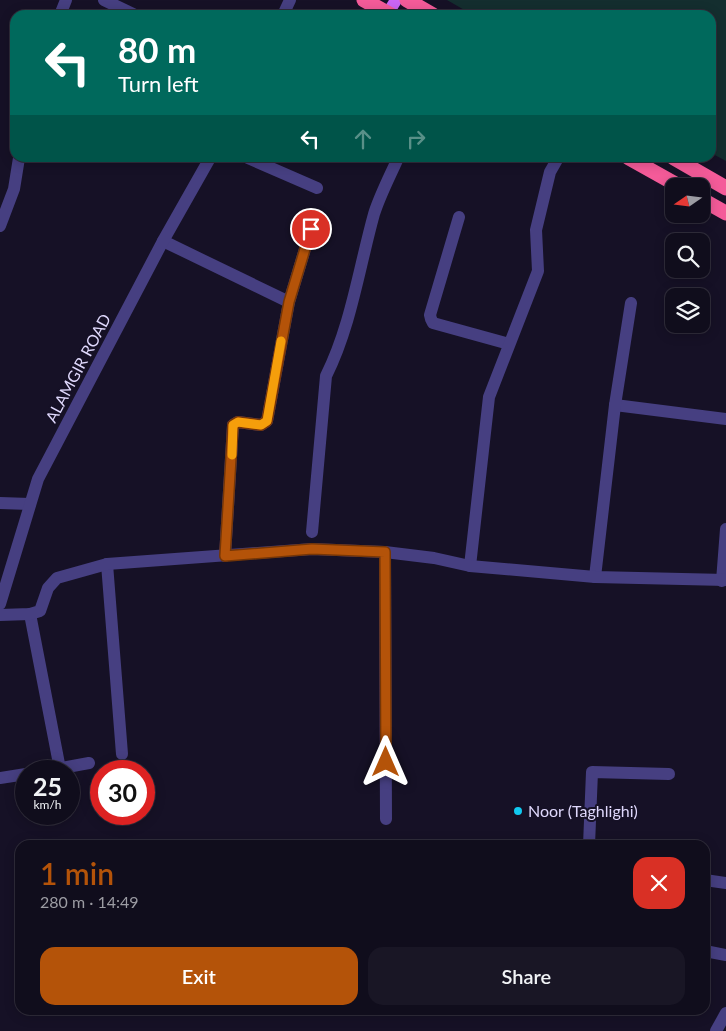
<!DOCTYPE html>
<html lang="en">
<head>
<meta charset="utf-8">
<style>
  :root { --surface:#100d1c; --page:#191625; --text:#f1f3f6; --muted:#9c9ca3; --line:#302d3b; --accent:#b45309 }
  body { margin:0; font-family:Lato,sans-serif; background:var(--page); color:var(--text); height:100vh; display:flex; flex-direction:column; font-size:19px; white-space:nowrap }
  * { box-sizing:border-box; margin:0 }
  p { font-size:16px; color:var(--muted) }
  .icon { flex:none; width:28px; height:28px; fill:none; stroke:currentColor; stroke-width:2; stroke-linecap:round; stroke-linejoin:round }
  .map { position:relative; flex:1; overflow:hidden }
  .drawer { position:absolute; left:15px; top:840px; width:695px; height:175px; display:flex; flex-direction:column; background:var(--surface); border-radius:15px; box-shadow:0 2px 12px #0003,0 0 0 1px var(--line) }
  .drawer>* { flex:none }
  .banner { position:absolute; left:10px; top:10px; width:706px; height:152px; border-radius:15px; box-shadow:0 2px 12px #0003,0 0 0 1px var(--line); background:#00695c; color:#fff; overflow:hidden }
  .needle { width:32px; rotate:256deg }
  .tools { position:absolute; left:665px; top:178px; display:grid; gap:10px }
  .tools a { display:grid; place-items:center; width:45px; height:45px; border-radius:10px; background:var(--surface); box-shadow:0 2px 12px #0003,0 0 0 1px var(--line); font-size:25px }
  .speed { position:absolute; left:15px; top:760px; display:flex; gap:10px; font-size:25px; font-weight:700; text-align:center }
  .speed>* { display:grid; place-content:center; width:65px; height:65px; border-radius:50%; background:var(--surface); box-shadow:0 2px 12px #0003,0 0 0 1px var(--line); line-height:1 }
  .speed small { font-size:12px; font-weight:400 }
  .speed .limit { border:8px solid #d22; background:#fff; color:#111 }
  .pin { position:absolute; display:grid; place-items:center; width:42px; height:42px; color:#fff; margin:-21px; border:2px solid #fff; border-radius:50%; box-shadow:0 1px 5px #0007 }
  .me { position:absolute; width:55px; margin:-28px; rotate:0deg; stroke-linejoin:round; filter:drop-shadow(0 0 4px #0008) }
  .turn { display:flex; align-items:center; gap:18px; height:105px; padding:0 25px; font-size:22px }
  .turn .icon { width:65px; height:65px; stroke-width:2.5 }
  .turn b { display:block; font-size:35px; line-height:42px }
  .lanes { display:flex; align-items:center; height:48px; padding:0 25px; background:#0003; justify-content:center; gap:25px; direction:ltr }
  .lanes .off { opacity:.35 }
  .round { display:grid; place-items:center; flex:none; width:52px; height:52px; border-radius:15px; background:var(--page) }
  .head { display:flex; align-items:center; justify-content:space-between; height:85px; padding:0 25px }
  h1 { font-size:30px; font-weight:600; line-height:38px; color:var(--accent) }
  .action { display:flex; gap:10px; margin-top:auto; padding:10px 25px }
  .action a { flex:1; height:58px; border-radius:15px; background:var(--accent); color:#fff; font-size:20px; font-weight:600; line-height:58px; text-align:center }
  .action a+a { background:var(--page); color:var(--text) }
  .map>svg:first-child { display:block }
  .green { fill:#142e2f }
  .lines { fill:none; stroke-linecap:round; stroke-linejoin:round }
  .minor { stroke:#463f81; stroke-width:12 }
  .major { stroke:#ca66f5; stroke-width:12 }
  .highway { stroke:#f45b99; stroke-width:15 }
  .route-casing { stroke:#753606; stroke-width:12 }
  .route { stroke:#b45309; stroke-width:9 }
  .slow { stroke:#f59e0b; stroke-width:9 }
  .poi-dot { fill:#11c9f0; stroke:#161126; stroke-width:2 }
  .labels { text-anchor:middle; stroke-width:4; stroke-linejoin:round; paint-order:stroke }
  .street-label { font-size:16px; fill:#dfd8fc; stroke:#161126 }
  .poi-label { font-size:16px; fill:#dfd8fc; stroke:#161126; text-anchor:start }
</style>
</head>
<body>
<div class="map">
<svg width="726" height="1031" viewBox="0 0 726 1031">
  <rect width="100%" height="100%" fill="#161126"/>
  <!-- green -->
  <path class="green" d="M 447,0 L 726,0 L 726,161 L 711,153 L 711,15 L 473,15 Z"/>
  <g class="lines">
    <!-- minor -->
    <g class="minor">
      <path d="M 104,0 L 135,15"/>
      <path d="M 60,15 L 66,0"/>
      <path d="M 283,15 L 290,0"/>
      <path d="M 248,158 L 317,188"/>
      <path d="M 459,217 L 430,315 L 431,319 L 433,323 L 509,344"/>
      <path d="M 0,226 L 14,189 L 19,158"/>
      <path d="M 163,241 L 289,302"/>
      <path d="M 615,405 L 726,419"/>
      <path d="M 0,503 L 30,504"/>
      <path d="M 312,532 L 326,376 C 351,326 359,268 374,214 C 380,195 390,176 398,158"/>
      <path d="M 385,552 L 386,819"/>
      <path d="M 225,556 L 233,425 L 238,422 L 261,425 L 267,421 L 289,302 L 311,229"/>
      <path d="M 107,564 L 122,754"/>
      <path d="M 470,566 L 489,397 L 538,271 L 536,230 L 550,172 L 558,158"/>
      <path d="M 595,577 L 615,405 L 631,303"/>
      <path d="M 722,581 L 726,529"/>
      <path d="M 0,604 L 38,479 L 163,241 L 210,158"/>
      <path d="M 30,614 L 60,769"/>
      <path d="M 0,615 L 30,614 L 40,611 L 48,588 L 57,578 L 107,564 L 312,549 L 385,552 L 434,558 L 470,566 L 595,577 L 726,580"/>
      <path d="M 45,771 L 89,763"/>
      <path d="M 0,778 L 26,774"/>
      <path d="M 589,845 L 592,772 L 669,774"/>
      <path d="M 705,880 L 726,883"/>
      <path d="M 705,951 L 726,955"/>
      <path d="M 716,1031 L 726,1013"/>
    </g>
    <!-- major -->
    <path class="major" d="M 388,13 L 396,0"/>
    <!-- highway -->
    <g class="highway">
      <path d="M 364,0 L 391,15"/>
      <path d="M 407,0 L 433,15"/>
      <path d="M 629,158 L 679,186"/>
      <path d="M 674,158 L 726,188"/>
      <path d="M 701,199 L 726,213"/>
    </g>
  </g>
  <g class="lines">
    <!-- route casing -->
    <g class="route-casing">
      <path id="route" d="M 311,229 L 289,302 L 267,421 L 261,425 L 238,422 L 233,425 L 225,556 L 312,549 L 385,552 L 386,762"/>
    </g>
    <!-- route -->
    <use href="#route" class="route"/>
    <!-- slow -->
    <path class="slow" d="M 232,455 L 233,425 L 238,422 L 261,425 L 267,421 L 281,341"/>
  </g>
  <!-- markers -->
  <circle class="poi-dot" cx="518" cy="811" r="5"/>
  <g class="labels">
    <!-- street labels -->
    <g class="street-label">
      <text transform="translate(78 368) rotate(-62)" y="6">ALAMGIR ROAD</text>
    </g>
    <!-- poi labels -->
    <g class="poi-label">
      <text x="528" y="817">Noor (Taghlighi)</text>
    </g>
  </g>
</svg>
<div class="tools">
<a><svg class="needle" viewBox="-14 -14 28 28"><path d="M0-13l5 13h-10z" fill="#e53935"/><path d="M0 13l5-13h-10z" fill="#9c9ca3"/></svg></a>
<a><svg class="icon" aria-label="search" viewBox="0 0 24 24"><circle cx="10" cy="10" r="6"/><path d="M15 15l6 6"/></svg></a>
<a><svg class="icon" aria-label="layers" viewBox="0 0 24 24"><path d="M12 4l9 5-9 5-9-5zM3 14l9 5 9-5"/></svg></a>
</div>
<div class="speed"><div>25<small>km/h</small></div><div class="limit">30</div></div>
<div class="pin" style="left:311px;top:229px;background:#d93025"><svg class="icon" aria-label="arrive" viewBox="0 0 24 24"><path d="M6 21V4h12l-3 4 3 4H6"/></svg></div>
<svg class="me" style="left:386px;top:762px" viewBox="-20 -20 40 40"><path d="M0-17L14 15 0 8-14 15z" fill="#b45309" stroke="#fff" stroke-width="4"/></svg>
<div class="banner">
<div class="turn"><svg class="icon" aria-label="left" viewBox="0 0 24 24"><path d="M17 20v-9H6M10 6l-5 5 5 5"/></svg><div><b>80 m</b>Turn left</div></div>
<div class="lanes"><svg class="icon" aria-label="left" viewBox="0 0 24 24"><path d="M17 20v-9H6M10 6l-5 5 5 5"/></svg><svg class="icon off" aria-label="ahead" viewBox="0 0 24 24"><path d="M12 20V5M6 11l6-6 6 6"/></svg><svg class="icon off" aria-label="right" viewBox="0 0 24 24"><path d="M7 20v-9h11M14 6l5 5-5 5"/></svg></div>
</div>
<section class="drawer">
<div class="head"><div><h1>1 min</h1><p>280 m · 14:49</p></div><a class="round" style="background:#d93025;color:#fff"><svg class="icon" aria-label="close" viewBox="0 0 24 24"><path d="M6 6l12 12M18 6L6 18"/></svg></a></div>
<div class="action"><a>Exit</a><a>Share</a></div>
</section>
</div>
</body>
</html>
